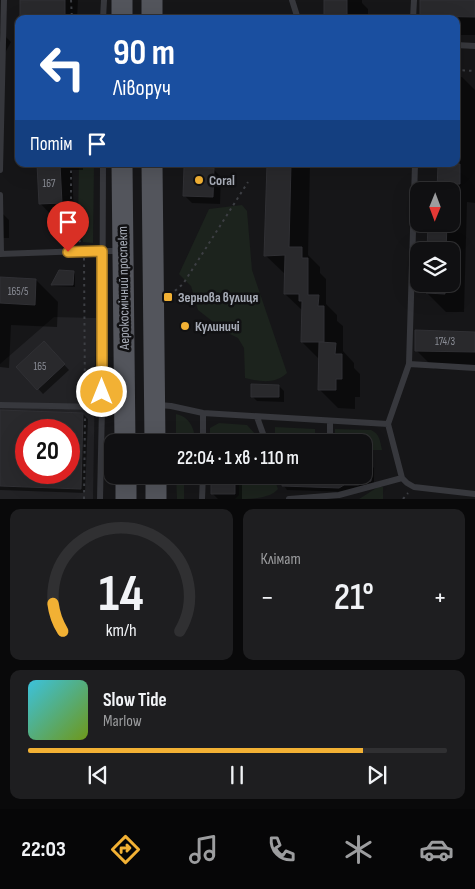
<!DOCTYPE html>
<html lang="uk">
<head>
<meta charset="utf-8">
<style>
	:root { --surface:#101012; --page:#1e1e20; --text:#f1f3f6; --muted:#9c9d9f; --line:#303032; --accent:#f2b134 }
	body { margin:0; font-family:"Sofia Sans Condensed",sans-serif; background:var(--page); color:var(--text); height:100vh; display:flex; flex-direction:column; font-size:19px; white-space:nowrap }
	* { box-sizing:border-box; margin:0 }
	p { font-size:16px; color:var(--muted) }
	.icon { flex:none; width:28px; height:28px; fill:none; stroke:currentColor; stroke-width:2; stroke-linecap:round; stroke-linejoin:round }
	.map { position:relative; height:499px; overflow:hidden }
	.details { display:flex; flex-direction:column; gap:10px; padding:10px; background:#09090a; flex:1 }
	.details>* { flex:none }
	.hud { position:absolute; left:15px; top:15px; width:445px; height:152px; border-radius:10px; box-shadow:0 5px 20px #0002,0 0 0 1px var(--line); background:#1a4fa0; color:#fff; overflow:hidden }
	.needle { width:32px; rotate:181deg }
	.tools { position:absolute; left:410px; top:182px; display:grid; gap:10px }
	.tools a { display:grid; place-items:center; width:50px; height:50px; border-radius:10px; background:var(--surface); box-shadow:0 5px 20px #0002,0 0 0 1px var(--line); font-size:25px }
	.speed { position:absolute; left:15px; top:419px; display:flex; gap:10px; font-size:25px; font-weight:700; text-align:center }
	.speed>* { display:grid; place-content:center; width:65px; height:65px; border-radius:50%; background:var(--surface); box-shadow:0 5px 20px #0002,0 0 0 1px var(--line); line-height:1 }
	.speed .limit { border:8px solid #d22; background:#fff; color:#111 }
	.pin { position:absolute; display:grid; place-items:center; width:42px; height:42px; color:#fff; margin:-51px -21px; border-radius:50% 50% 50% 0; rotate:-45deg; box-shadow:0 0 5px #0007 }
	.pin .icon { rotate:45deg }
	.me { position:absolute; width:55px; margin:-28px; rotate:0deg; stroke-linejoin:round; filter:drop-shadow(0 0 4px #0008) }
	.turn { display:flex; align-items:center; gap:18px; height:105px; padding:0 15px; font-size:22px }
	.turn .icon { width:65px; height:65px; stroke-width:2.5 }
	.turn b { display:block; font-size:35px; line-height:42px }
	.then { display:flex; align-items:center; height:48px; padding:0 15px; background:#0003; gap:10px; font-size:19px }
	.big { font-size:38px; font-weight:600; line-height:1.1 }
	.details .tile { flex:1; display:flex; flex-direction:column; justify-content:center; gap:8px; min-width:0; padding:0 18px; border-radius:10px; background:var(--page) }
	.details .dial { align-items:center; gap:0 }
	.dial svg { height:130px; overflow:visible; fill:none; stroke:var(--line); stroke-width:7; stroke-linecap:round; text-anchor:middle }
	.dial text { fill:var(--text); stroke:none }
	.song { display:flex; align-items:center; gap:15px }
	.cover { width:60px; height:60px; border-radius:8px; background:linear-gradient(135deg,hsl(190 70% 55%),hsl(80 70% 35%)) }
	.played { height:5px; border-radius:2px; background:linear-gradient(90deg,var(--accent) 80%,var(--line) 80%) }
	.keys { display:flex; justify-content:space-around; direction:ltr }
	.heat { display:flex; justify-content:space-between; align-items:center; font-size:28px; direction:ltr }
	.details .tiles { flex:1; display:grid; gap:10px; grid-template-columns:1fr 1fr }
	.tile:last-child { grid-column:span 2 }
	.trip { position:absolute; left:104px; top:434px; width:268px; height:50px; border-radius:10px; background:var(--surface); box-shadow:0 5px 20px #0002,0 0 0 1px var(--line); font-weight:600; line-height:50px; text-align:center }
	.tab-bar { display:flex; height:80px; justify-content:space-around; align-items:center; background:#060607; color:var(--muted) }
	.tab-bar .icon { width:35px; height:35px }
	.tab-bar .on { color:var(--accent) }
	.tab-bar b { font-size:22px; color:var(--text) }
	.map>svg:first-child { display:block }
</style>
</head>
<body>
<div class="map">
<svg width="475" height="499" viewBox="0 0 475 499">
	<rect width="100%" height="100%" fill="#161618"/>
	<!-- built -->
	<path fill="#222225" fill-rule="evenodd" d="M54 317 96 318 93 499H0V364ZM26 430H69V472H26Z"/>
	<!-- green -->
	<path fill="#1c231d" d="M79 164H94L93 243 83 242 78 219Z
		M242 205 247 211 252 270 287 373C276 384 260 382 245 378L244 348 238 338 226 332 198 310 191 286 179 274 209 209Z
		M176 414C190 417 195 429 195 442H176Z
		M219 423 247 425 257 436 260 442H210V428Z
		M275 427 315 429V442H275Z
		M335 429 371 430C380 434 380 441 382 450H370L369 446 362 442H335Z
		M176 475H184V499H177Z
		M239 475H273L278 489C270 499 250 499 235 499L239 495Z
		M378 487H383V499H359Z"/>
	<!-- shadow -->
	<path fill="#0007" fill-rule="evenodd" d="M22 0H78L77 19H21Z
		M325 0H362V3L368 9V19H325Z
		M422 0H475V35H456V19H425L421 15Z
		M0 31 11 42 0 62Z
		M456 77H462L475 90V203L467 202 464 312H446L427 293V284H451V251H428L429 224H451V191H430V185H439V164H456Z
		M34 164H83V170H72L74 215 52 216 40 203 38 168Z
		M268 164H310L308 255 320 267V273L326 279V304L337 315V321L343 326V351L354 363V368L360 374V397H355V409L338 408 319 389 320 360 302 342 303 311 285 294V274L265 255Z
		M213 169 221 177 220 204 192 203 185 196Z
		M0 211 9 220V238H0Z
		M73 272 75 274V287L54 286 52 285Z
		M0 278 36 280 58 302 57 327 11 325 9 368 0 367Z
		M475 333V370L435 369 416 350Z
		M44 343 69 370 43 394 18 367Z
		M279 386 284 391V402L257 401 252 396Z
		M0 411 83 414 88 419 85 493 0 490ZM26 430H69V472H26Z
		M370 464 374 468V485L349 492 287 490 284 486V475H362Z
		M212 475H242V499H218L212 493Z"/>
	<!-- building -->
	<path fill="#29292c" stroke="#303034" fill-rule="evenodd" d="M20 0H65V19H20Z
		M324 0H347V17H343V19H324Z
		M420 0H475V17L420 16Z
		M37 164H60L62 203 39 204Z
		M267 164H291L289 247H302V258H308V295H319L318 306H324V342H301L302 301H299V294H284L285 255 264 256Z
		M438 164H460V184H448V191H437Z
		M184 167 214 168 213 197 183 196Z
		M428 224H447L446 251H427Z
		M59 270 74 271 73 285H51Z
		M0 277 36 279 35 305 0 303Z
		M426 284H445V294L426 293Z
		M415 330 475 332V352L415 351Z
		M44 341 65 364 37 390 16 367Z
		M319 342 336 343 335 354H342V379H336V390H318Z
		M251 384 279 385V397H251Z
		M0 410 83 413 81 489 0 486ZM26 430H69V472H26Z
		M370 460 371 481 358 485H344L339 488 282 486 283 475H362V462Z
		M211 475H235V494H211Z"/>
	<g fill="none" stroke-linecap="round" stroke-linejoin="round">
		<!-- path -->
		<path stroke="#3d3f44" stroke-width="2" stroke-dasharray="2.5 4" stroke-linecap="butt" d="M71 0 72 19
			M456 70 475 71
			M71 164V220L80 242
			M84 258 85 399
			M170 295 183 284 248 182
			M84 499 85 416
			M403 499 408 493"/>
		<!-- service -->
		<path stroke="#37383d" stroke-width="6" d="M292 0 298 19
			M103 19 104 0
			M413 19 414 0
			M456 45 475 46
			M0 170 4 0
			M0 195 1 254
			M0 254 84 251H119
			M409 364 475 368
			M0 405 102 407
			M159 405 171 406 203 413 388 424 402 478 407 483 414 487 475 494
			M203 413V442
			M257 417 266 442
			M388 424 409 364 415 164
			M330 442V421
			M362 457H367
			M100 499 102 407 103 164
			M202 499 203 475
			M289 499 339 495 402 478"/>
		<!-- primary -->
		<path stroke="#53555c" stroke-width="21" d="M122 19V0
			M152 19V0
			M122 164 125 442
			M152 164 155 442
			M126 475V499
			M156 475V499"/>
	</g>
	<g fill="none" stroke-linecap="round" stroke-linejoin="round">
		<!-- route casing -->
		<g stroke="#9d7322" stroke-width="12">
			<path id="route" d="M68 252 102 251V392"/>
		</g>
		<!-- route -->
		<use href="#route" stroke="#f2b134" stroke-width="9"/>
	</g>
	<!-- markers -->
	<g fill="#f2b134" stroke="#111113" stroke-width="2">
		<circle cx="199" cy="180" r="5"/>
		<rect x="163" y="292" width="10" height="10" rx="2.5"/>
		<circle cx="185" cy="326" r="5"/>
	</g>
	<g text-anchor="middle" stroke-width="5" stroke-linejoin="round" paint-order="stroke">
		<!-- number labels -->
		<g font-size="11" fill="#888b94">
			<text x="49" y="187">167</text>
			<text x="18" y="295">165/5</text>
			<text x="445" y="345">174/3</text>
			<text x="40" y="370">165</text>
		</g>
		<!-- poi labels -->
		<g font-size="14" font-weight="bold" fill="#a8adb8" stroke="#111113" text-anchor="start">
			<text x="209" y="185">Coral</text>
			<text x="178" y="302">Зернова вулиця</text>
			<text x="195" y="331">Кулиничі</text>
		</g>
		<!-- street labels -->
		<g font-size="14" fill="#a8adb8" stroke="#111113">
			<text transform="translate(123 288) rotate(-91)" y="5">Аерокосмічний проспект</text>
		</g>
	</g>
</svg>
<div class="tools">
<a><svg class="needle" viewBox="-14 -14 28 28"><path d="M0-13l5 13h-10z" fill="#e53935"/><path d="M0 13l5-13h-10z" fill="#9c9d9f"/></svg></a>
<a><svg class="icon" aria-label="layers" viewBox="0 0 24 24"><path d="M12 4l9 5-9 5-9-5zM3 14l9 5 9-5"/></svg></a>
</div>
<div class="speed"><div class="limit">20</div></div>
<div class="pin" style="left:68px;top:252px;background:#d93025"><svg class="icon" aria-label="arrive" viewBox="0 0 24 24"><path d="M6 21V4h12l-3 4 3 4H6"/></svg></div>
<svg class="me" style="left:102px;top:392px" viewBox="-20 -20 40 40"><circle r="17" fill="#f2b134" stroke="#fff" stroke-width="3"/><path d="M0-11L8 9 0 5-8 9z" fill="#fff"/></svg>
<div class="trip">22:04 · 1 хв · 110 m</div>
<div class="hud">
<div class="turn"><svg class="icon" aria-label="left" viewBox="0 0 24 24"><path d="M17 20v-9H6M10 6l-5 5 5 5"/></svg><div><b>90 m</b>Ліворуч</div></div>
<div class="then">Потім<svg class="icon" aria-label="arrive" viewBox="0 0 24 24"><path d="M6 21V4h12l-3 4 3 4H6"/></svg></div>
</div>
</div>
<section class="details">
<div class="tiles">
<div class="tile dial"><svg viewBox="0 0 100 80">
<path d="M14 69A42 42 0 1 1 86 69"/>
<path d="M14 69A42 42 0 0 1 8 52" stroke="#f2b134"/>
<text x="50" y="56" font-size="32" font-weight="700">14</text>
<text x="50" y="72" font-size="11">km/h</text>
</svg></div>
<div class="tile"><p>Клімат</p>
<div class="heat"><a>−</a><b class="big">21°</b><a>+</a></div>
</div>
<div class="tile">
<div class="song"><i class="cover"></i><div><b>Slow Tide</b><p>Marlow</p></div></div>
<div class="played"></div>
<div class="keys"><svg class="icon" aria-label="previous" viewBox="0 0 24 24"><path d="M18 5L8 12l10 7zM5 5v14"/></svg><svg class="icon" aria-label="pause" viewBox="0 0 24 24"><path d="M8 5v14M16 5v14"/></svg><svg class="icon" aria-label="next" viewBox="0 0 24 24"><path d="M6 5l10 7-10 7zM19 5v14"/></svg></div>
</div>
</div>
</section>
<nav class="tab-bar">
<b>22:03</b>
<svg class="icon on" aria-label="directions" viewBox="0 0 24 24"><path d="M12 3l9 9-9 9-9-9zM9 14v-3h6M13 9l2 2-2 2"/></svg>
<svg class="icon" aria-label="music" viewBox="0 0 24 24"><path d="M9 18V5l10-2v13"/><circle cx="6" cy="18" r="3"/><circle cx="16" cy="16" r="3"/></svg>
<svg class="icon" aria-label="phone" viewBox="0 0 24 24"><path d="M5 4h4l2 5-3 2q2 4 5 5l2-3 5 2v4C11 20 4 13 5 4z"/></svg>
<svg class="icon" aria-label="climate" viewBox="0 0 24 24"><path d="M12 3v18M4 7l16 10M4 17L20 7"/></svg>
<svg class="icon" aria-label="car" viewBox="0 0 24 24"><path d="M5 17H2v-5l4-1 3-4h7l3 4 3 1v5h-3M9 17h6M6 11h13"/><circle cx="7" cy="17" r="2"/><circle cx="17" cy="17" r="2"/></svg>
</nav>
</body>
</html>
